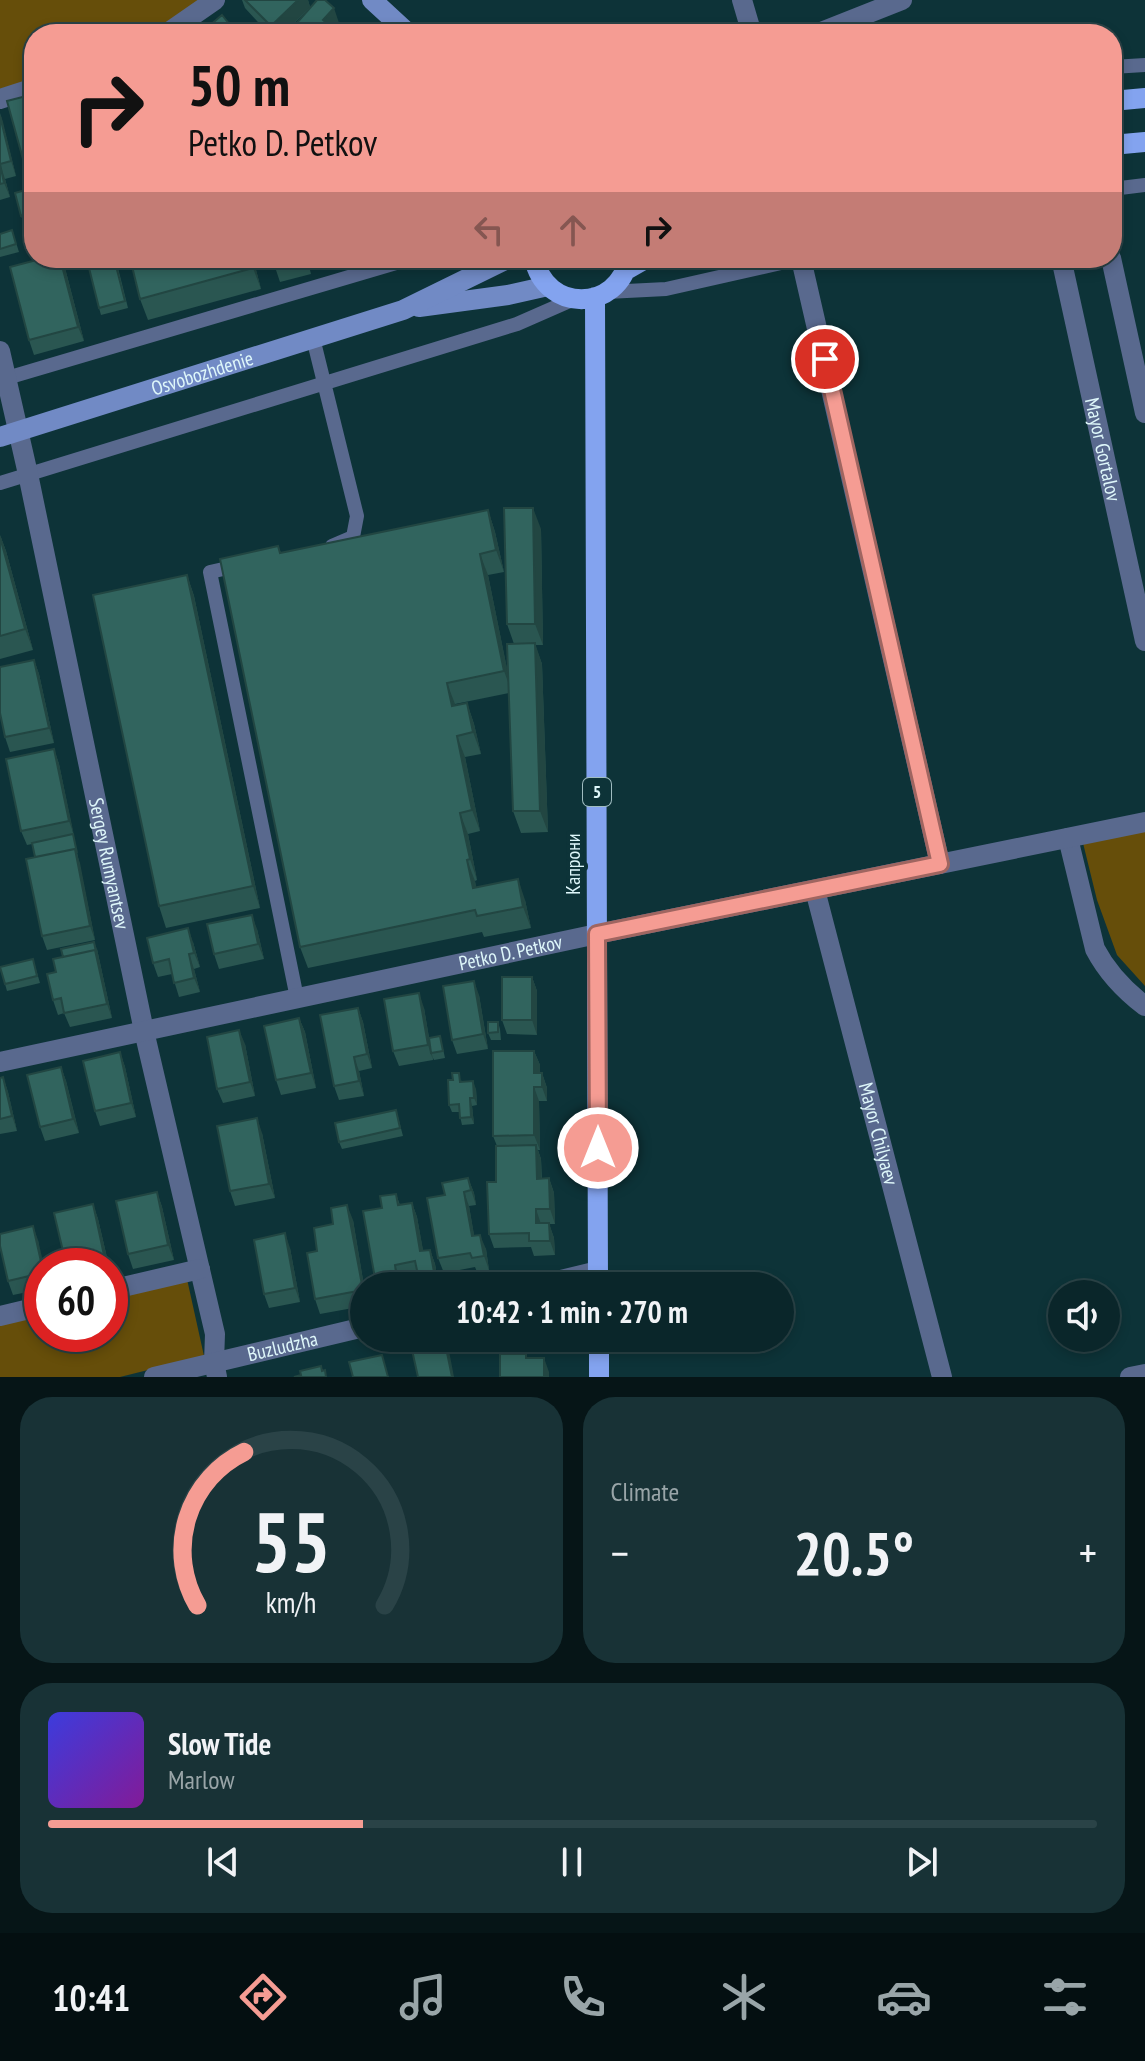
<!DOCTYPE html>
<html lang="en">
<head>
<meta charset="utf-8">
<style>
	:root { --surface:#0a262a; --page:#183236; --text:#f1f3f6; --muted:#99a5a8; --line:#2a4347; --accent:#f59c93 }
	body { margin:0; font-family:"PT Sans Narrow",sans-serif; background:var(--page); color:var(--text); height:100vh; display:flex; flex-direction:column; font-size:30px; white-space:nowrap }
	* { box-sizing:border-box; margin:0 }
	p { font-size:26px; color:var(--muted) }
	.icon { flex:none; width:44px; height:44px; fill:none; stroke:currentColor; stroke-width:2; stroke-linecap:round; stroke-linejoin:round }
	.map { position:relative; height:1377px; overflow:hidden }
	.drawer { display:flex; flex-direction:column; gap:20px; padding:20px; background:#061517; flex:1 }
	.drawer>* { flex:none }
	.hud { position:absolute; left:24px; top:24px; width:1098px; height:244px; border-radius:32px; box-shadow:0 4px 12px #0003,0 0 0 2px var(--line); background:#f59c93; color:#111; overflow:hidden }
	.buttons { position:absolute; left:1048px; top:1280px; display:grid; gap:16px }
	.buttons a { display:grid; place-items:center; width:72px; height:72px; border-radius:50%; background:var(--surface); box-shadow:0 4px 12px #0003,0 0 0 2px var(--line); font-size:40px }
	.speed { position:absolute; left:24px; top:1248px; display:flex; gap:16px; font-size:40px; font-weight:700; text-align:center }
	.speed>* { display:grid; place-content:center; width:104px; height:104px; border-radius:50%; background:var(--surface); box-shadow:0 4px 12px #0003,0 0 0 2px var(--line); line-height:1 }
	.speed .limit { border:12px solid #d22; background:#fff; color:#111 }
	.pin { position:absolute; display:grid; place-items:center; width:68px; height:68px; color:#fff; margin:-34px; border:4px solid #fff; border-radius:50%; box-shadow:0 2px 8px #0007 }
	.me { position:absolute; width:88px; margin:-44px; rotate:0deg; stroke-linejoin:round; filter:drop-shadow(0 0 6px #0008) }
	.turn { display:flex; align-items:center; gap:28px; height:168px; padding:0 32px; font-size:36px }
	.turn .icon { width:104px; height:104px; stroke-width:2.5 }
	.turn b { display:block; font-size:56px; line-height:68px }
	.lanes { display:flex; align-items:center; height:76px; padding:0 32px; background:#0003; justify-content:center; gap:40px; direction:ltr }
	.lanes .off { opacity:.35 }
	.big { font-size:60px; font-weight:800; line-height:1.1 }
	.drawer .tile { flex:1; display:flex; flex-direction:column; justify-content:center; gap:12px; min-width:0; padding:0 28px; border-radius:32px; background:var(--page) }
	.drawer .dial { align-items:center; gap:0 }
	.dial svg { height:208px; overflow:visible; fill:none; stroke:var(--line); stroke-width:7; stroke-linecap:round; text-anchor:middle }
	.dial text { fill:var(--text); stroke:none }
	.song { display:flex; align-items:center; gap:24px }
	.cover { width:96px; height:96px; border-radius:12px; background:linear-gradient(135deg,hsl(240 70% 55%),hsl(290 70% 35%)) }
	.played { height:8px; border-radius:4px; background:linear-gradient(90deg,var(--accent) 30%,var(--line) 30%) }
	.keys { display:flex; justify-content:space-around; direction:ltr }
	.heat { display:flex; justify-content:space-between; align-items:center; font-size:44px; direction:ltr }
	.drawer .tiles { flex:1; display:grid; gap:20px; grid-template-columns:1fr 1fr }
	.tile:last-child { grid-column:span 2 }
	.trip { position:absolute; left:350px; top:1272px; width:444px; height:80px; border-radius:40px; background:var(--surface); box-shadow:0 4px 12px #0003,0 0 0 2px var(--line); font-weight:800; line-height:80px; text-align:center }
	.dock { display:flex; height:128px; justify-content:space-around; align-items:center; background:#040f11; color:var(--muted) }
	.dock .icon { width:56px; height:56px }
	.dock .selected { color:var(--accent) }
	.dock b { font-size:36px; color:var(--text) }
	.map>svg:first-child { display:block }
</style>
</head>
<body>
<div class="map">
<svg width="1145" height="1377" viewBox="0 0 1145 1377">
	<rect width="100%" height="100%" fill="#0d3338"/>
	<!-- green -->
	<path fill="#664e0a" d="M0 0H200L156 29 144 34H34V79L0 89Z
		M1145 831V986L1117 955 1097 900 1083 843Z
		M187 1279 204 1356 120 1377H0V1323L42 1313V1334H110V1297Z"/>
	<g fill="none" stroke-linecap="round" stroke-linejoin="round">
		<!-- lane -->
		<path stroke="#59698e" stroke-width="14" d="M1112 67 1145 65
			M1112 189 1145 185
			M607 292 666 289 803 258
			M313 338 357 516 353 537 332 546
			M0 380 413 258
			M0 483 517 324 574 299
			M241 565 210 572 297 998"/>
		<!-- street -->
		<g stroke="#59698e" stroke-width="20">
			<path d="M742 0 752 34"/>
			<path d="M166 34 215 0"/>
			<path d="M816 34 902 0"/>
			<path d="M0 99 34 88"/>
			<path id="s1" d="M1061 258 1145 641"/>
			<path d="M1111 258 1145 413"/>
			<path d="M801 259 940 864"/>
			<path id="s2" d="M0 351 28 474 144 1031 215 1334 214 1362 217 1377"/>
			<path d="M1068 838 1095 949C1107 972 1124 990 1145 1006"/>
			<path id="s3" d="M815 890 942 1377"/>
			<path id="s4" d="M0 1062 597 934 1145 822"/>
			<path d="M536 1286 598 1271"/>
			<path d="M110 1290 200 1269"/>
			<path d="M0 1316 42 1306"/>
			<path id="s5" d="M154 1377 364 1327"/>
			<path d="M1130 1377 1145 1374"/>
		</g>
		<!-- secondary -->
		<g stroke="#718ac5" stroke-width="20">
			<path d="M372 0 409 34"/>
			<path d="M419 307 508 295 548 286"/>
			<path id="s6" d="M0 437 403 310 509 258"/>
		</g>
		<!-- primary -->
		<path stroke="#83a3ef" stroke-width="20" d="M1112 101 1145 98
			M1112 145 1145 142
			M534 258C545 313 618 313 629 258
			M626 270 647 258
			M595 297 598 1286
			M599 1338V1377"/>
	</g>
	<!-- wall -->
	<path fill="#2a5651" d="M242 0H308L310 7 339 23 333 29 310 8 283 34H269L245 8Z
		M34 94V183L31 184 26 170Z
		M0 113 16 176 5 179 10 197 0 200Z
		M34 204V220L24 223 21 216Z
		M12 230 19 252 0 257V234Z
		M253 258 261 289 148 320 140 299Z
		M272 258H307L311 274 280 282Z
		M117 264 128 308 101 315 99 308Z
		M65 268 84 341 34 355 29 340Z
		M488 510 495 532 504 572 488 575 508 674 514 644 507 624 541 529 543 645H535L542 664 548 832 521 833 513 811 509 693 455 704V705L467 703 474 724 481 754 465 757 480 831 468 834 477 880 475 881 476 888 525 900 531 928 484 937 482 932 308 968 300 947 278 546 281 553Z
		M0 535 6 551 33 650 0 659Z
		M187 575 194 596 260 908 166 928 159 906Z
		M34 660 39 674 54 743 10 752 5 737Z
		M54 749 59 764 95 940 47 950 42 936 35 857 32 844 27 845 21 831Z
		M257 929 264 959 219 969 214 954Z
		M193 942 200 967 194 969 200 992 179 997 172 974 158 977 153 963Z
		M97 949 112 1018 70 1027 64 1013 58 1015 53 1000 56 972Z
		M33 959 40 983 7 991 5 984Z
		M532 977 537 991V1035L507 1034 502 1020Z
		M479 995 488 1049 457 1054 452 1040Z
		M358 1008 363 1022 372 1068 359 1071 364 1096 339 1100 334 1086Z
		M424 1008 429 1038 442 1044 445 1058 434 1060 433 1058V1060L399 1066 393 1051Z
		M299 1018 305 1032 316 1088 281 1095 276 1080Z
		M498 1022 500 1029 501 1040H491L488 1033Z
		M245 1044 255 1096 223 1103 217 1089Z
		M534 1051 540 1065V1073H542L547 1088V1101H539L540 1150H538L541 1159 542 1179 549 1178 554 1193 555 1224H549L554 1238 555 1255 534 1256 531 1247 494 1248 489 1234 496 1182 497 1146 493 1136Z
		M120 1052 125 1067 136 1117 100 1126 95 1111Z
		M61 1067 66 1081 79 1133 45 1141 40 1127Z
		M3 1077 8 1092 17 1131 0 1134V1078Z
		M462 1080V1082L476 1089 477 1105 472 1106 474 1124 462 1125 459 1112H452L449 1105Z
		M398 1117 403 1136 342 1149 339 1142Z
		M262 1133 275 1198 235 1206 230 1191Z
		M468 1178 474 1193 476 1205 469 1206 474 1236 486 1249 489 1270 477 1272 475 1267 444 1273 438 1258 445 1195Z
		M157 1192 162 1207 174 1260 133 1269 128 1254Z
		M396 1194 400 1205 412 1203 417 1217 423 1251 430 1250 435 1264 439 1286H422L418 1276 400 1280 401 1286H377L376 1284 382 1208Z
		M93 1204 98 1219 109 1266H67L54 1213Z
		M353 1220 364 1286V1306L320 1314 315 1299 317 1251 333 1224Z
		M38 1240 42 1266V1289L13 1295 8 1281Z
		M290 1248 300 1302 269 1308 264 1294Z"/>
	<!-- shaded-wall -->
	<path fill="#224642" d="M298 0H308L310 7 283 34H273L271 26Z
		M334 8 339 23 329 34 323 20Z
		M0 113 3 122 16 176 11 161Z
		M0 164 5 179 10 197 4 183Z
		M60 258 65 268 84 341 78 327Z
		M251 258H253L261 289 253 268Z
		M533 508 541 529 543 645 535 624Z
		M488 510 495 532 504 572 496 550Z
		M0 535 6 551 33 650 25 629Z
		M480 554 488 575 512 693 504 671Z
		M187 575 194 596 260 908 253 886Z
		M535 643 542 664 548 832 540 811Z
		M34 660 39 674 54 743 49 728Z
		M447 683 455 704 459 727 452 706Z
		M467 703 474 724 481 754 473 732Z
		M457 736 465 757 480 831 472 810Z
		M54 749 59 764 74 835 69 821Z
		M460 813 468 834 477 880 470 859Z
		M75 849 80 863 95 940 90 926Z
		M467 860 475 881 480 909 473 888Z
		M518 879 525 900 531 928 523 907Z
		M252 915 257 929 264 959 258 944Z
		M188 928 193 942 200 967 194 953Z
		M94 942 97 949 112 1018 107 1004 95 950Z
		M189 954 194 969 200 992 194 978Z
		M532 977 537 991V1035L532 1020Z
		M474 981 479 995 488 1049 483 1034Z
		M419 993 424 1008 433 1060 428 1045Z
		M358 1008 363 1022 372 1068 367 1054Z
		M299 1018 305 1032 316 1088 311 1073Z
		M239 1030 245 1044 255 1096 250 1082Z
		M534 1051 540 1065V1088L534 1073Z
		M120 1052 125 1067 136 1117 131 1103Z
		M354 1057 359 1071 364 1096 359 1081Z
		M61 1067 66 1081 79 1133 73 1119Z
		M542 1073 547 1088V1101L542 1087Z
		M3 1077 8 1092 17 1131 12 1116Z
		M473 1081 476 1089 477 1105 474 1098Z
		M534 1087 539 1101 540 1150 534 1135Z
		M470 1098 472 1106 474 1124 471 1117Z
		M257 1118 262 1133 275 1198 269 1184Z
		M536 1145 541 1159 542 1193 537 1179Z
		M468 1178 474 1193 476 1205 471 1190Z
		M549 1178 554 1193 555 1224 550 1209Z
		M157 1192 162 1207 174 1260 168 1245Z
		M464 1192 469 1206 477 1251 472 1236Z
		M412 1203 417 1217 426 1266 420 1251Z
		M93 1204 98 1219 109 1266 104 1255Z
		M347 1205 353 1220 364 1286V1294Z
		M536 1209 541 1224 536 1223Z
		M549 1223 554 1238 555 1255 550 1241Z
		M33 1226 38 1240 44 1266H42Z
		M285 1233 290 1248 300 1302 295 1288Z
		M480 1235 486 1249 489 1270 484 1256Z
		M430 1250 435 1264 439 1286 434 1272Z
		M395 1265 400 1280 401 1286H400L397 1280Z
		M444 1338 449 1351 454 1377H452Z
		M544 1358 549 1372V1377H544Z"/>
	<!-- building -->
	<path fill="#31645e" stroke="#224642" stroke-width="2" d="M245 0H298L271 26Z
		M317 0H325L334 8 323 20 339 34H287Z
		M222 15 234 30 228 34H216L209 26Z
		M205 27 210 34H193Z
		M34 94V167L26 170 7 101Z
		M0 116 11 161 0 164 4 183 0 184Z
		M29 189 34 205V212L21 216 15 193Z
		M12 230 16 244 0 249V234Z
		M44 258H60L78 327 29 340 10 267Z
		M110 258H114L125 301 99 308 88 264Z
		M130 258H251L253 268 140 299Z
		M504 508H533L535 624H507Z
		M488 510 496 550 480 554 504 671 447 683 452 706 467 703 473 732 457 736 472 810 460 813 470 859 467 860 473 888 518 879 523 907 477 916 475 910 300 947 220 559 278 546 280 553Z
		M0 537 25 629 0 636Z
		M187 575 253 886 159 906 93 595Z
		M535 643 540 811H513L507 644Z
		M34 660 49 728 5 737 0 713V667Z
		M54 749 69 821 21 831 6 759Z
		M73 834 77 853 75 849 35 857 32 843Z
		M75 849 90 926 42 936 26 859Z
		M252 915 258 944 214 954 207 924Z
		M188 928 194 953 189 954 194 978 174 983 169 959 153 963 147 938Z
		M94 942 97 957 95 950 63 957 61 949Z
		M95 950 107 1004 64 1013 61 998 53 1000 47 974 56 972 53 959Z
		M33 959 37 976 5 984 0 967Z
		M502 977H532V1020H502Z
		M474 981 483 1034 452 1040 443 986Z
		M419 993 428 1045 393 1051 384 999Z
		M358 1008 367 1054 354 1057 359 1081 334 1086 320 1015Z
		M299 1018 311 1073 276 1080 264 1026Z
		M488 1022H498V1032L488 1033Z
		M239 1030 250 1082 217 1089 207 1037Z
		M440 1036 443 1051 431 1053 429 1038Z
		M493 1051H534V1073H542V1087H534V1135L493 1136Z
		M120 1052 131 1103 95 1111 83 1061Z
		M61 1067 73 1119 40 1127 27 1075Z
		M452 1073H459L460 1082 473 1081 474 1098H470L471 1117 460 1118 459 1104 449 1105 448 1080H453Z
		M3 1077 12 1116 0 1119V1078Z
		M396 1110 400 1128 339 1142 335 1123Z
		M257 1118 269 1184 230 1191 217 1126Z
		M536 1145 537 1179 549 1178 550 1209H536V1223H549L550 1241H529V1233L489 1234 487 1182H496V1146Z
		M468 1178 471 1190 464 1192 472 1236 480 1235 484 1256 472 1258 470 1253 438 1258 427 1198 445 1195 442 1183Z
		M157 1192 168 1245 128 1254 116 1201Z
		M396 1194 398 1205 412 1203 420 1251 430 1250 434 1272 418 1275 415 1261 395 1265 397 1280 376 1284 363 1211 382 1208 380 1196Z
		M93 1204 104 1255 66 1264 54 1213Z
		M347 1205 363 1290 315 1299 307 1253 317 1251 314 1228 333 1224 331 1208Z
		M33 1226 42 1266V1273L8 1281 0 1246V1234Z
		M285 1233 295 1288 264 1294 254 1240Z
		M436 1338H444L452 1377H418L412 1350 424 1348 423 1341Z
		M500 1354H526V1358H544V1377H500Z
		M382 1355 388 1377H353L349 1362Z
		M321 1366 322 1371 325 1370 326 1377H294L301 1375 300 1371Z"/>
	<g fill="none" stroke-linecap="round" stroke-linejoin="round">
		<!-- route casing -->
		<g stroke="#9f6560" stroke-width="20">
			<path id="route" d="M598 1148 597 934 940 864 825 359"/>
		</g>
		<!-- route -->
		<use href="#route" stroke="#f59c93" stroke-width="14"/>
	</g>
	<g text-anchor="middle" stroke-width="8" stroke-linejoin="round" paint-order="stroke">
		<!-- shield labels -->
		<rect fill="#0d3338" stroke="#9fbcc0" stroke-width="2" x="583" y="778" width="28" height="28" rx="6"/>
		<g font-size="18" font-weight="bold" fill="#def7fa">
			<text x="597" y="798">5</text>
		</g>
		<!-- street labels -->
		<g font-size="20" fill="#def7fa" stroke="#0d3338">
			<text dy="7" stroke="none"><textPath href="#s6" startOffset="212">Osvobozhdenie</textPath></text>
			<text dy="7" stroke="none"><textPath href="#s1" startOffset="196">Mayor Gortalov</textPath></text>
			<text dy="7" stroke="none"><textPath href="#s2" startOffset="524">Sergey Rumyantsev</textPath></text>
			<text transform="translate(573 864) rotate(-90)" y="7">Капрони</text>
			<text dy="7" stroke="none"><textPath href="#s4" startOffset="522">Petko D. Petkov</textPath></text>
			<text dy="7" stroke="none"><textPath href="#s3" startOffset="252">Mayor Chilyaev</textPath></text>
			<text dy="7" stroke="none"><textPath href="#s5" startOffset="132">Buzludzha</textPath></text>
		</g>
	</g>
</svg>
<div class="buttons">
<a><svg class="icon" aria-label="sound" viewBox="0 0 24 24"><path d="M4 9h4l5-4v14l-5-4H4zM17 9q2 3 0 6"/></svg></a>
</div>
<div class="speed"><div class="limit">60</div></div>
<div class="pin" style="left:825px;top:359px;background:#d93025"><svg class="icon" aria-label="arrive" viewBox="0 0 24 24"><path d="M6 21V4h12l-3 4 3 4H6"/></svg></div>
<svg class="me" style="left:598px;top:1148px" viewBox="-20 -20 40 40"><circle r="17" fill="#f59c93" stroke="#fff" stroke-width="3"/><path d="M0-11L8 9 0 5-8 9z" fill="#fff"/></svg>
<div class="trip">10:42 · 1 min · 270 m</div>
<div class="hud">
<div class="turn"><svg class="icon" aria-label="right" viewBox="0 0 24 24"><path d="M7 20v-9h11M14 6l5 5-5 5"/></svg><div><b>50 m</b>Petko D. Petkov</div></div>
<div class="lanes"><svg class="icon off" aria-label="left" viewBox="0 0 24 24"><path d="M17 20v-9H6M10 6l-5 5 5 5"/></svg><svg class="icon off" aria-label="ahead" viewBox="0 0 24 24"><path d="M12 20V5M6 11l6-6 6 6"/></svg><svg class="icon" aria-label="right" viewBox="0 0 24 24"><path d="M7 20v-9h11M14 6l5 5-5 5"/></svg></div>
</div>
</div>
<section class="drawer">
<div class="tiles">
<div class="tile dial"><svg viewBox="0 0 100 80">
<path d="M14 69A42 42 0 1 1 86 69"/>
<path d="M14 69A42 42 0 0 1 32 10" stroke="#f59c93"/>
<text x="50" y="56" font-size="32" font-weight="700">55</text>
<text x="50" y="72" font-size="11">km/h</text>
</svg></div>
<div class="tile"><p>Climate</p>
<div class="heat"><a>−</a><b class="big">20.5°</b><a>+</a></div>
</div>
<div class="tile">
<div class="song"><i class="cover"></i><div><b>Slow Tide</b><p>Marlow</p></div></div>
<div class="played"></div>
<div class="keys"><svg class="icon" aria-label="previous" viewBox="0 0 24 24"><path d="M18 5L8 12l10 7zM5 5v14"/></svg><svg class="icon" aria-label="pause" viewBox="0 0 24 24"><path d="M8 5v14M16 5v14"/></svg><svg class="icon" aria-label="next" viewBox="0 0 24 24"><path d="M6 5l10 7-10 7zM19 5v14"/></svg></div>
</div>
</div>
</section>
<nav class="dock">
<b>10:41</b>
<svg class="icon selected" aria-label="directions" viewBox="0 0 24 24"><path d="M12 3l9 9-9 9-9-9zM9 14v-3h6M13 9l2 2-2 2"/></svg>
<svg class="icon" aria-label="music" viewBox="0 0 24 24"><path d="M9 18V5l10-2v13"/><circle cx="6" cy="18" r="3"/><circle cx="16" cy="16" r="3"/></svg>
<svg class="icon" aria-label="phone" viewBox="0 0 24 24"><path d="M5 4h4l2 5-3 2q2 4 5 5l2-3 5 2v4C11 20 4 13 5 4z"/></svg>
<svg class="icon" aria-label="climate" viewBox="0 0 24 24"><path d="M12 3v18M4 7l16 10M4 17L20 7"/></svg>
<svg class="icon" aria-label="car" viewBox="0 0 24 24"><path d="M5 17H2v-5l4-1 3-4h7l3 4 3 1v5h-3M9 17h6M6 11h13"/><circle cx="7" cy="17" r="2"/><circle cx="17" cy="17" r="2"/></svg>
<svg class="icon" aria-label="filters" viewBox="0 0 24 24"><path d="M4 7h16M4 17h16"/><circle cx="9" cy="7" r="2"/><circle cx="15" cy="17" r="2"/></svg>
</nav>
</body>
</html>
